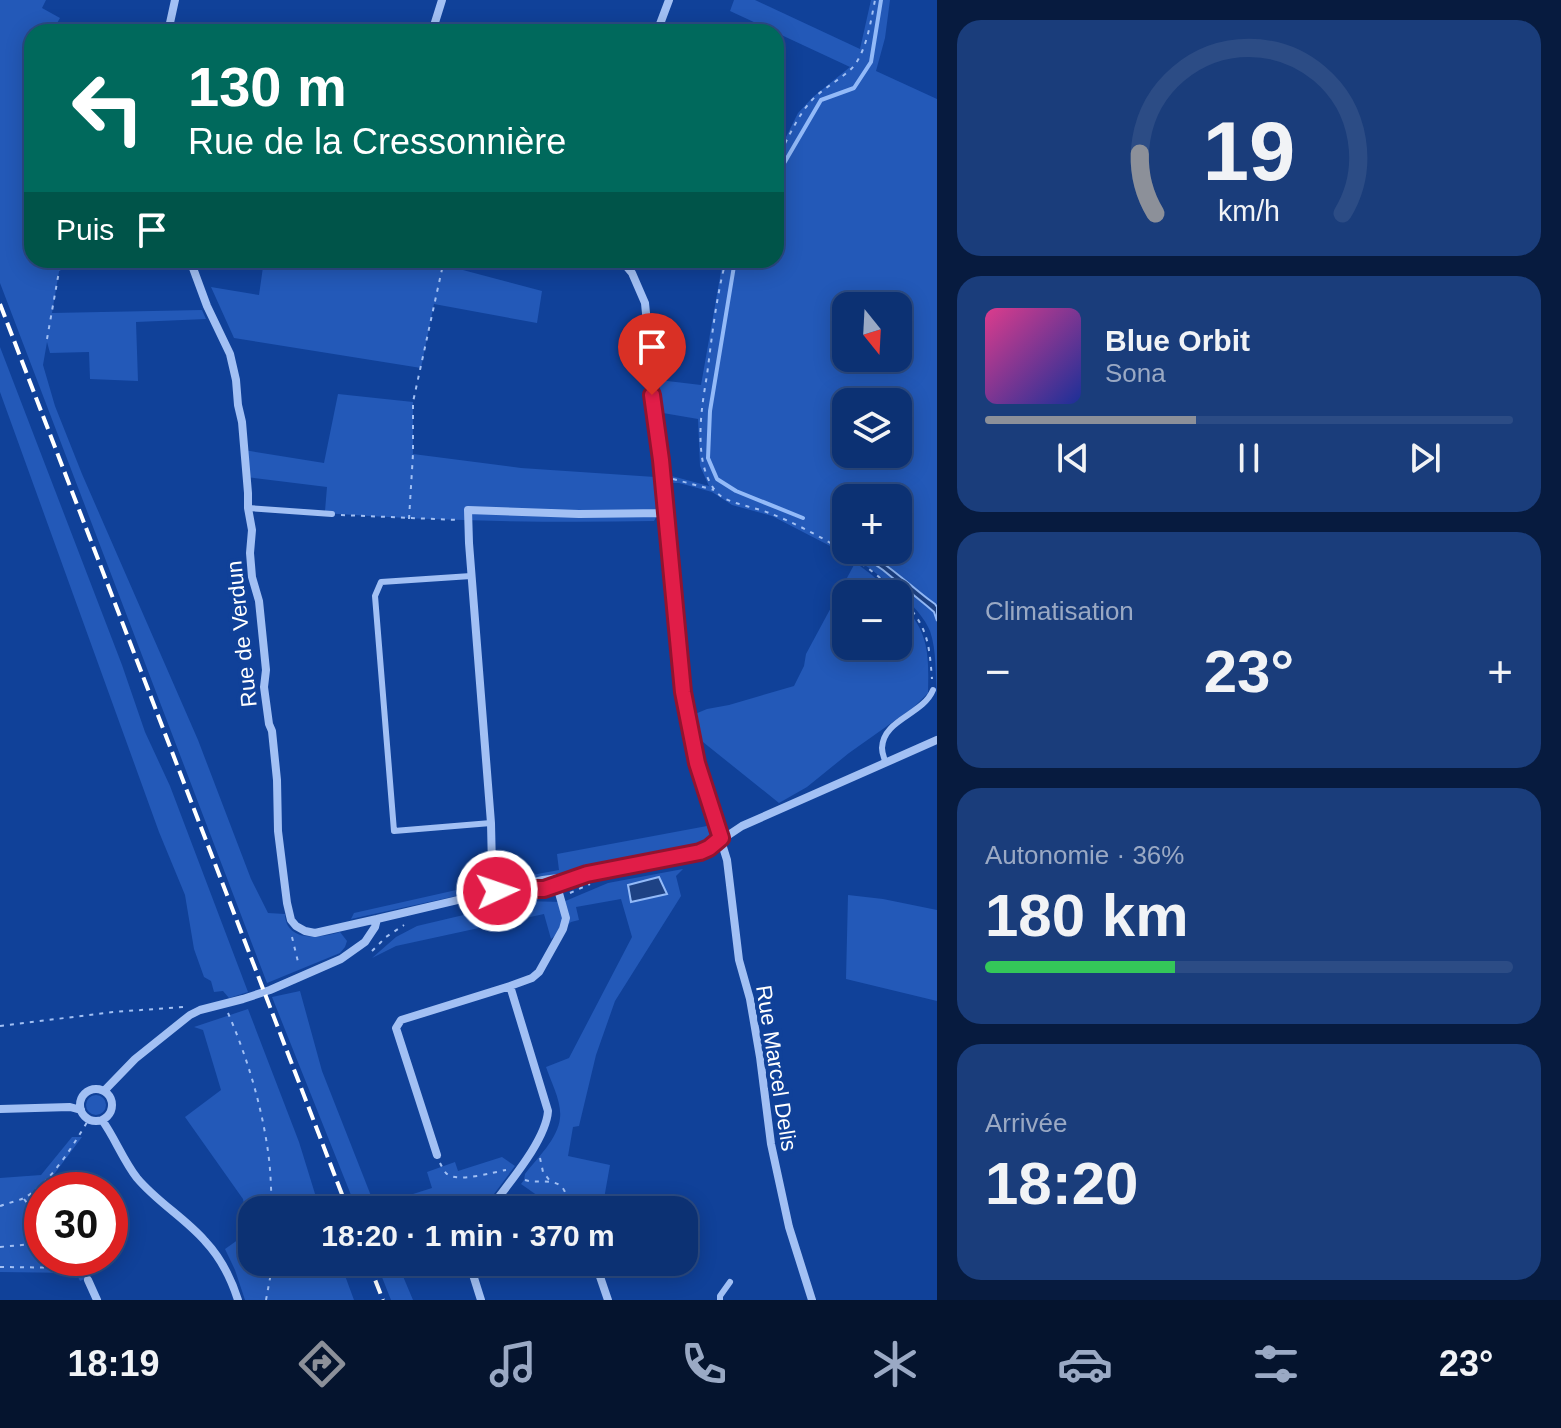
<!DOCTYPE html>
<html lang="fr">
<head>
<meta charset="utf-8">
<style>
	:root { --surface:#0c3173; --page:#1a3d7b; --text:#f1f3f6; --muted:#9aa9c4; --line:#2c4c85; --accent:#8c9099 }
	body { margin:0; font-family:Helvetica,sans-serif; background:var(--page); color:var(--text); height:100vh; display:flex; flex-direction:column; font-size:30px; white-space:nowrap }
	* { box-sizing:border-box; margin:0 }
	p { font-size:26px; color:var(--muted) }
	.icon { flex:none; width:44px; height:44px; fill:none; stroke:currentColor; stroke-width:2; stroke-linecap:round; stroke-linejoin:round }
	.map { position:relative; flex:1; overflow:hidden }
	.panel { display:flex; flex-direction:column; gap:20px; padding:20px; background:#071b3f; width:624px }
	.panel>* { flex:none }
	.guide { position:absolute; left:24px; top:24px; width:760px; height:244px; border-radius:24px; box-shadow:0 4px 20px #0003,0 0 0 2px var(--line); background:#00695c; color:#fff; overflow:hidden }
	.needle { width:52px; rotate:162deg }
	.fabs { position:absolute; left:832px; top:292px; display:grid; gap:16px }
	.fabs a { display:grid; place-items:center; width:80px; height:80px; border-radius:16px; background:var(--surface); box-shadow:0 4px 20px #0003,0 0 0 2px var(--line); font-size:40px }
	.speed { position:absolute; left:24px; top:1172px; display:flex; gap:16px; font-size:40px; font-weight:700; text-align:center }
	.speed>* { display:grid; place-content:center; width:104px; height:104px; border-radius:50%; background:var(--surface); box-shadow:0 4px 20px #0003,0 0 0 2px var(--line); line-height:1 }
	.speed .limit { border:12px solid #d22; background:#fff; color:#111 }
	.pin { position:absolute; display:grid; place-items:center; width:68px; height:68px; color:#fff; margin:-82px -34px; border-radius:50% 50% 50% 0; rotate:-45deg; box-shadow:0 0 8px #0007 }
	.pin .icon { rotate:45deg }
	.me { position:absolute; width:88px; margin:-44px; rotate:87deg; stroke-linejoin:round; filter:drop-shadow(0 0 6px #0008) }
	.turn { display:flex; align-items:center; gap:28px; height:168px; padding:0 32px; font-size:36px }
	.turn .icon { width:104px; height:104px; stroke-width:2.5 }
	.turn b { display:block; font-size:56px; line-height:68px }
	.then { display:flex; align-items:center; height:76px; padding:0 32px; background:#0003; gap:16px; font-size:30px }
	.big { font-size:60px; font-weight:600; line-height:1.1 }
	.panel .card { flex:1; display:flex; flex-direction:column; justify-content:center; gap:12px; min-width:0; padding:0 28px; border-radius:24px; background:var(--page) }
	.panel .dial { align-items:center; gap:0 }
	.dial svg { height:208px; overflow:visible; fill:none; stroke:var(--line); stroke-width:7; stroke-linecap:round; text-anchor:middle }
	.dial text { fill:var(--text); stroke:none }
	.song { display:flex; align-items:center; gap:24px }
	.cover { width:96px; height:96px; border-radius:12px; background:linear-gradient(135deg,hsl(330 70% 55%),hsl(230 70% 35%)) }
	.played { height:8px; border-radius:4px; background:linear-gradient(90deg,var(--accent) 40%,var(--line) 40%) }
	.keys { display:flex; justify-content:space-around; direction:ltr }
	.heat { display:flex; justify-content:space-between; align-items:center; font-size:44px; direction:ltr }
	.charge { height:12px; border-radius:6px; background:linear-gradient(90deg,#34c759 36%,var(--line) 0) }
	.trip { position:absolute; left:238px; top:1196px; width:460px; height:80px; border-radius:24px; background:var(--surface); box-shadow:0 4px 20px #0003,0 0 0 2px var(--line); font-weight:600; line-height:80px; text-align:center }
	.tab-bar { display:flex; height:128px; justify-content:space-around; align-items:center; background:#05142e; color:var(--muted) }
	.tab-bar .icon { width:56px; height:56px }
	.tab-bar .selected { color:var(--accent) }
	.tab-bar b { font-size:36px; color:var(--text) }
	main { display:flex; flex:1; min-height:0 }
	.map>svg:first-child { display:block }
</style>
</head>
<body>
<main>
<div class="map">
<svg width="937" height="1300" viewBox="0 0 937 1300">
	<rect width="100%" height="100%" fill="#104199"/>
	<!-- green -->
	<path fill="#2359b8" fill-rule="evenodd" d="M0 0H46L42 8 60 18 52 32H32V260H61L52 313 202 310 206 319 136 322 138 381 90 379 89 352 50 353 47 342 43 365 55 406 82 474 198 740 251 879 268 913 285 914C286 943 321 938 340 932L347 941 345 947 340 953 267 983 0 283Z
		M734 0H755L860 49 871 0H890L885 38 876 71 937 99V695C935 675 937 651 930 631 921 607 878 573 857 560L856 563 872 575 892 594H846V646H898V600C929 630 929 652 928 693L914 707 849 753 807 787 779 803 698 738 695 714 707 709 729 705 794 686 804 666 806 654 855 563 834 548 772 516 732 505 712 492 679 483H670L668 475 709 486 700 466 698 419 663 413 659 380 701 385 723 260H776V157L798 113 813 97 850 67 730 11ZM846 306H898V358H846ZM846 402H898V454H846ZM846 498H898V550H846Z
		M264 260H444V265L542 291 537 323 434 304 421 368 234 338 211 287 259 295Z
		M0 347 122 665 145 732 170 786 248 992 229 998 223 991 214 992 211 981 204 977 194 949 185 895 159 832 0 392Z
		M338 394 413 402V454L521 468 655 477 659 512 654 521C544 523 433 521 323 513L325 511 327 487 247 477 244 450 324 463Z
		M707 826 710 836 701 844 662 854 575 870 351 919 354 913 483 884 559 870 557 854Z
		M683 869 676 876 681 896 615 1001 596 1055 579 1126 573 1127 568 1156 610 1165 602 1210H592L588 1206 575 1210H558L521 1184 524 1180 525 1174C537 1158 558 1139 560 1118 562 1102 551 1082 546 1067L569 1058 632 937 621 899 576 907 579 920 571 922 551 939 544 914 396 946 372 958 396 937 417 926 523 901 563 902 608 883Z
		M848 895 883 899 937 910V1001L846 979Z
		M300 991 322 1071 375 1206 432 1188 427 1172 455 1162 458 1171 502 1157 515 1166 482 1210H357L272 997Z
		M248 1009 299 1142 320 1210H252V1262H340L354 1300H245L235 1270 225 1249 249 1232 243 1199 185 1117 221 1090 203 1030 194 1027Z
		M86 1105a10 10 0 1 1 20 0a10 10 0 1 1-20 0Z
		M72 1137H82L49 1181 58 1190H42V1258H108L88 1268 91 1276 80 1281 76 1273 0 1272V1178L41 1175Z
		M376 1262H397L413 1300H391Z"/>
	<!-- water -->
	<path fill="#1e4284" stroke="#93baf8" stroke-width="2" d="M854 550C875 550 915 591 935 604L937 607V621L934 612 927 606 883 570Z
		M659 877 667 894 631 902 628 885Z"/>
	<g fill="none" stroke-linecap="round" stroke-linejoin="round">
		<!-- stream -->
		<path stroke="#93baf8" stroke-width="4" d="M776 177 821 100 854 88 871 62 881 0
			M735 260 710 411 708 458 717 479 736 491 803 518"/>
		<!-- path -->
		<path stroke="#a2c0f4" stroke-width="2" stroke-dasharray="4 6" stroke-linecap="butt" d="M776 161C787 141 796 118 811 101 822 89 838 81 850 70 866 56 871 20 875 0
			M726 260C716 298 712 336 707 375 703 399 699 423 701 448 702 465 708 487 722 497 736 505 754 507 769 513 811 529 866 561 897 594
			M47 339 61 260
			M673 479 714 490
			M341 515 459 520
			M409 519 413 454V402L444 260
			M899 596C927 625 929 640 932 679
			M570 893 590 884
			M292 937 299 966
			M372 951 386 937 404 925
			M228 1013C248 1059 263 1110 269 1159 271 1176 271 1193 272 1210
			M0 1026 113 1012 183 1007
			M540 1158 543 1172 550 1181
			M440 1163C441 1165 445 1173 447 1174 458 1183 494 1172 506 1170
			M525 1180C537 1184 557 1177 564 1190 567 1195 567 1204 569 1210
			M24 1199 42 1223
			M0 1206C8 1203 17 1201 24 1198 51 1183 74 1144 89 1119
			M0 1247 32 1244 42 1239
			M80 1258 83 1268
			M0 1267 83 1268
			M266 1300 273 1262"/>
		<!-- lane -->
		<path stroke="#a2c0f4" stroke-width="6" d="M248 508 332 514
			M471 576 381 582 375 596 394 831 491 823
			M885 761C884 757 882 753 882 748 883 719 923 715 933 690
			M720 1300V1296L730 1282"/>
		<!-- street -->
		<path stroke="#a2c0f4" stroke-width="8" d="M168 32 175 0
			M432 32 442 0
			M657 32 669 0
			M190 260 207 306 230 354 236 380 238 405 242 422 248 493V508L252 530 250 553 252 577 259 601 266 670 264 687 269 724 272 731 277 780 278 831 287 903 291 920 296 926 305 931 315 933 377 919
			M621 260 632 273 645 303 683 692 697 763 727 860 739 960 750 999 760 1057 771 1144 789 1227 812 1300
			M522 889H544L560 885
			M497 891 492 868 491 823 469 543 468 510 579 514 665 513
			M80 1105a16 16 0 1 1 32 0a16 16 0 1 1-32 0Z
			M104 1091 135 1059 190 1015 200 1010 243 999 270 990 341 959 365 942 375 927 377 919 543 880 587 874 700 852 709 848 742 826 937 740
			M0 1109 70 1107 81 1110
			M102 1120C115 1138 123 1160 137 1178 157 1202 185 1218 205 1241 221 1258 231 1278 238 1300
			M437 1155 396 1028 401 1020 510 986
			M489 1210C507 1185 546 1141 548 1111L510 986 532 978 539 972 563 929 566 918 557 886 566 877
			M469 1262 481 1300
			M595 1262 608 1300
			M88 1280 97 1300"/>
		<!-- rail -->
		<path stroke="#fff" stroke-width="4" stroke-dasharray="14 6" stroke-linecap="butt" d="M0 304 348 1210
			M368 1262 383 1300"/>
	</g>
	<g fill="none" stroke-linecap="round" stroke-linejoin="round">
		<!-- route casing -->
		<g stroke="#92132f" stroke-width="20">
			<path id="route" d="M497 891 509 889H544L587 874 700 852 709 848 721 838 697 763 683 692 661 460 652 395"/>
		</g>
		<!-- route -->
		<use href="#route" stroke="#e11d48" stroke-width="14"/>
	</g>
	<g text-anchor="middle" stroke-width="8" stroke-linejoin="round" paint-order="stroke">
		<!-- street labels -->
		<g font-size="22" fill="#fff" stroke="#104199">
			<text transform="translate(241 634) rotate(-96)" y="8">Rue de Verdun</text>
			<text transform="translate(777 1068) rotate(81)" y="8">Rue Marcel Delis</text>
		</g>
	</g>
</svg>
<div class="fabs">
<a><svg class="needle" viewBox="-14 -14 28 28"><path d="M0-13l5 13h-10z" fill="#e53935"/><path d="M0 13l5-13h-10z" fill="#9aa9c4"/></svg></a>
<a><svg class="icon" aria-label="layers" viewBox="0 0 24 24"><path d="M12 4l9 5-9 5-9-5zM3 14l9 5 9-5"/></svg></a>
<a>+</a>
<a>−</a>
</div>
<div class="speed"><div class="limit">30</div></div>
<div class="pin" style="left:652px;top:395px;background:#d93025"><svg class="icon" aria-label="arrive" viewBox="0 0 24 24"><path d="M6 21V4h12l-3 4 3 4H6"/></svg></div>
<svg class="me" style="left:497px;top:891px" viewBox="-20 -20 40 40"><circle r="17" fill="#e11d48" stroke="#fff" stroke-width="3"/><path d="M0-11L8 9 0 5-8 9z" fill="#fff"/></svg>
<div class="trip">18:20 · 1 min · 370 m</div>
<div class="guide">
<div class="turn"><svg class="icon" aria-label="left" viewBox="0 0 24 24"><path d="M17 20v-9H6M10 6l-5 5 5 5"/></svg><div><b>130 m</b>Rue de la Cressonnière</div></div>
<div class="then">Puis<svg class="icon" aria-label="arrive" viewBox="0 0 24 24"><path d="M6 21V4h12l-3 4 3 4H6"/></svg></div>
</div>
</div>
<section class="panel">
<div class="card dial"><svg viewBox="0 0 100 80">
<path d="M14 69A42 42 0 1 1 86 69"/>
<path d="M14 69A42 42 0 0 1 8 46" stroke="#8c9099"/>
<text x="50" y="56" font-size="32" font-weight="700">19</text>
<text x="50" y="72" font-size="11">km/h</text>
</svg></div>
<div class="card">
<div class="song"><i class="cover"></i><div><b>Blue Orbit</b><p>Sona</p></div></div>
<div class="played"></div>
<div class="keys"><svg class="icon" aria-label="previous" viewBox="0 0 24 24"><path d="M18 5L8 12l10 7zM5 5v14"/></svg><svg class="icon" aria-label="pause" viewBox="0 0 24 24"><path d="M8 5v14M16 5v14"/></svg><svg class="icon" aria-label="next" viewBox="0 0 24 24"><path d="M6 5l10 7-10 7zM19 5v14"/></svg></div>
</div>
<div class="card"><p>Climatisation</p>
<div class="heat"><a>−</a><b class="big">23°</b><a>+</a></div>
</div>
<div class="card"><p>Autonomie · 36%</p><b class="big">180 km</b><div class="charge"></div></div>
<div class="card"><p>Arrivée</p><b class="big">18:20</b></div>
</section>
</main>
<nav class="tab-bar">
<b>18:19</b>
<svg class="icon selected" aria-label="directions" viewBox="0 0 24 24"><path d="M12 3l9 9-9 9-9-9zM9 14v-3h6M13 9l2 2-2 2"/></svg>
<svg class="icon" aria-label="music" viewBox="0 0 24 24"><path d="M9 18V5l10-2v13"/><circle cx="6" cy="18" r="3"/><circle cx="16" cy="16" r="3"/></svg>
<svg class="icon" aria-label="phone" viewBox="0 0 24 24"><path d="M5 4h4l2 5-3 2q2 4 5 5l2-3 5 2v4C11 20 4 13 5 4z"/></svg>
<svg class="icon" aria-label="climate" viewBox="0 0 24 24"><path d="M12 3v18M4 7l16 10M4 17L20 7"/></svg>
<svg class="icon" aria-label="car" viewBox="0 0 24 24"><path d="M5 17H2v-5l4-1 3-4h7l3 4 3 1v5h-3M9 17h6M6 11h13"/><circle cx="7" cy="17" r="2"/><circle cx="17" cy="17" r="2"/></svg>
<svg class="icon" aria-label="filters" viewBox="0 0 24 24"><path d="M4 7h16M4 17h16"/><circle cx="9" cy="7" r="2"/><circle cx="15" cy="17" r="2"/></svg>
<b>23°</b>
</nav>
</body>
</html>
